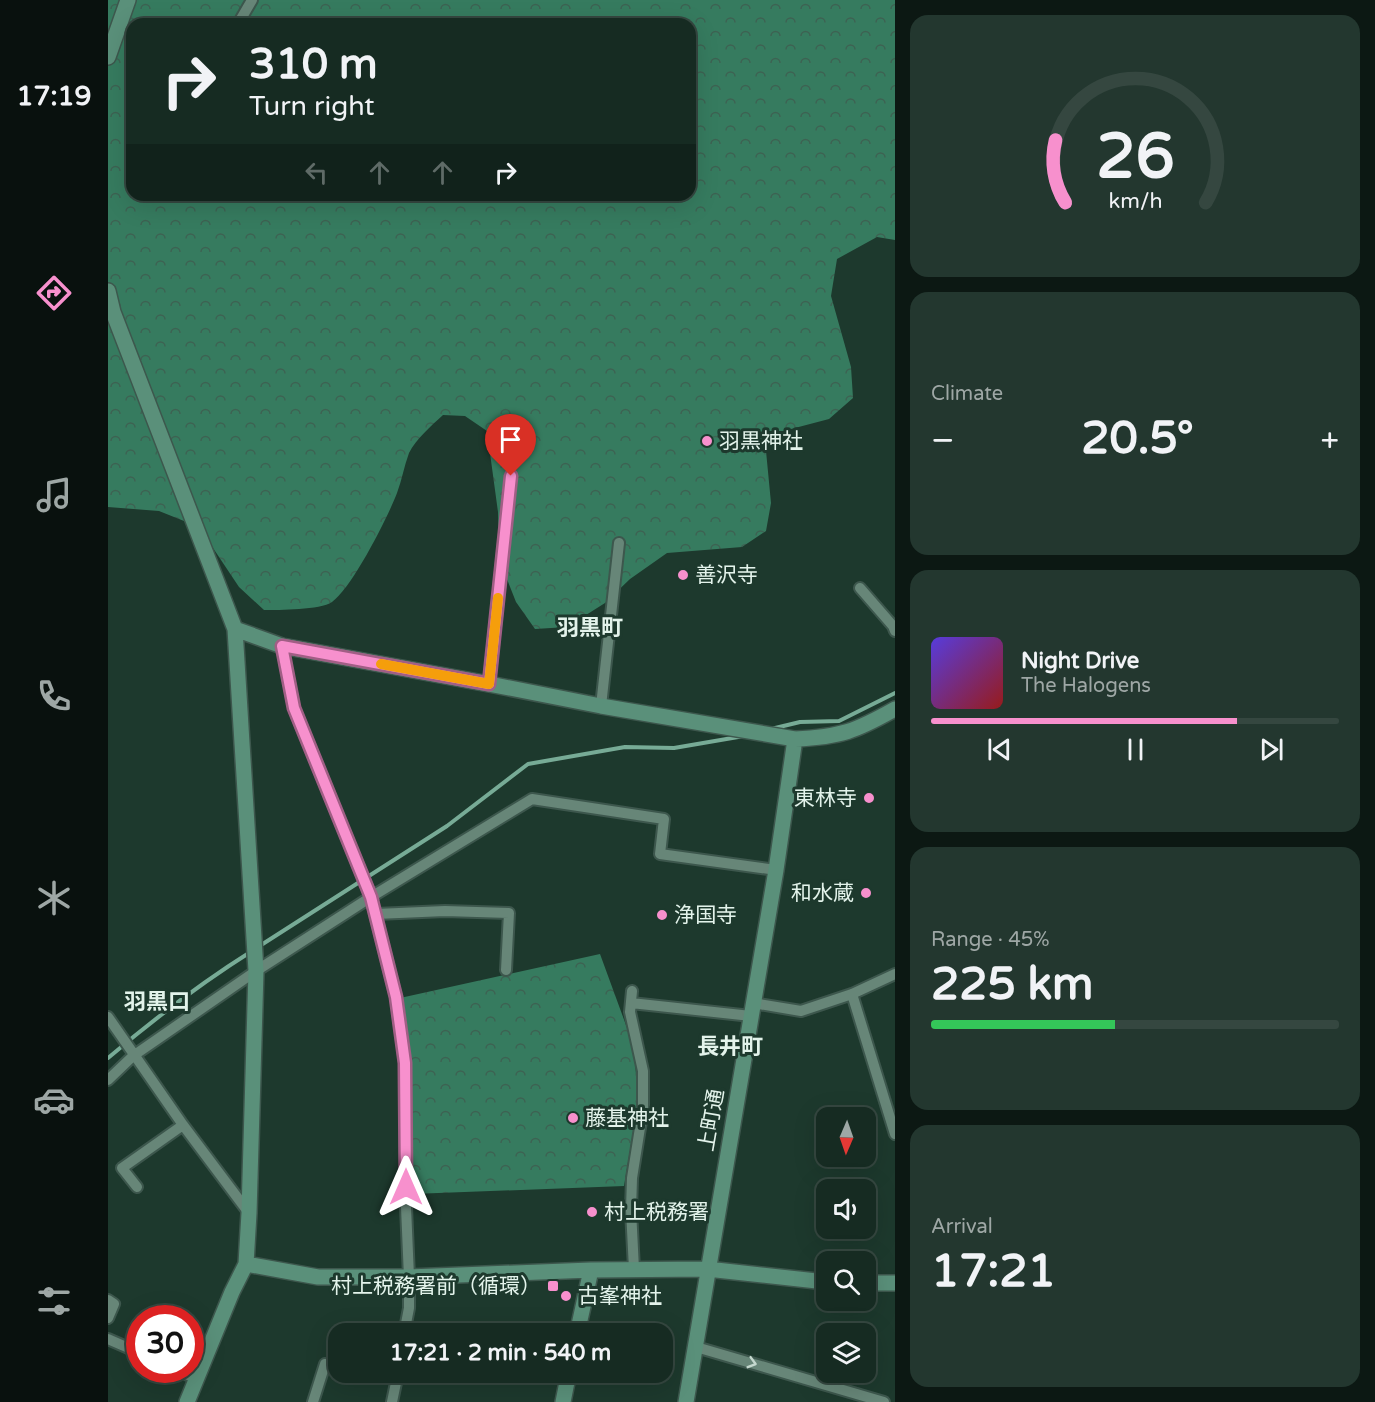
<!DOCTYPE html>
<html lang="en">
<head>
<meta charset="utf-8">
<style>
	:root { --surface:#162b22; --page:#23372f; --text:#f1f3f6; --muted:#9ea7a5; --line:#354740; --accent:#f790cd }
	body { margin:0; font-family:"Varela Round","Noto Sans JP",sans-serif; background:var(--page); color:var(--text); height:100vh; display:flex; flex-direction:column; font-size:22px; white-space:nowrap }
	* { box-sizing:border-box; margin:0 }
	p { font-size:20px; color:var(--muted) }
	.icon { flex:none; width:33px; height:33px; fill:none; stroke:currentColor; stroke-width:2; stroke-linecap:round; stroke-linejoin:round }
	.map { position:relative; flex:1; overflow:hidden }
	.side { display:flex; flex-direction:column; gap:15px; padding:15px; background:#0c1813; width:480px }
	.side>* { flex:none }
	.guide { position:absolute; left:18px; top:18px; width:570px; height:183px; border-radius:18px; box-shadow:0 6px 24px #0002,0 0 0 2px var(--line); background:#162b22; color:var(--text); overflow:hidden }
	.needle { width:39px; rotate:182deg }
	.fabs { position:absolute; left:708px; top:1107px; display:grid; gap:12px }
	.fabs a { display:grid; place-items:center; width:60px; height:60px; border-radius:12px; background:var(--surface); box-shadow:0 6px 24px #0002,0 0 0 2px var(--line); font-size:30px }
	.speed { position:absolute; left:18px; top:1305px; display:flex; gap:12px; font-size:30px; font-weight:700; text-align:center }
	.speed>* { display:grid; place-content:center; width:78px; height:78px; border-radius:50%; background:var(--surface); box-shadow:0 6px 24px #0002,0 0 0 2px var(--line); line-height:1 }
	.speed .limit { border:9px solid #d22; background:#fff; color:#111 }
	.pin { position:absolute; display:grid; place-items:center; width:51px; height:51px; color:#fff; margin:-62px -26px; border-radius:50% 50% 50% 0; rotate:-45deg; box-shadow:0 0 6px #0007 }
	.pin .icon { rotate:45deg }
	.me { position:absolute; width:66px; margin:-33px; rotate:0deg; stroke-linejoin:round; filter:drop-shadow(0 0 4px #0008) }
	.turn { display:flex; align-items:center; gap:21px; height:126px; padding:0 24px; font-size:27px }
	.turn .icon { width:78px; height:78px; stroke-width:2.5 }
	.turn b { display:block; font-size:42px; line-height:51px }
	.lanes { display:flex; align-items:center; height:57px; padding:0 24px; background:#0003; justify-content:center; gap:30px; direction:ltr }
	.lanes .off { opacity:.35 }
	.big { font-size:45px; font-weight:700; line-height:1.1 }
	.side .tile { flex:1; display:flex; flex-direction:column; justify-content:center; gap:9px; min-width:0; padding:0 21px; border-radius:18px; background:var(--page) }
	.side .dial { align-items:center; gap:0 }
	.dial svg { height:156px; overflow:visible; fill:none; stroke:var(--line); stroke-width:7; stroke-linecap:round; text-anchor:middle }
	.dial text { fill:var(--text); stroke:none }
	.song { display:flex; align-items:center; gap:18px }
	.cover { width:72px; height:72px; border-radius:9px; background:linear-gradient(135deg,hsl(250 70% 55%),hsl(0 70% 35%)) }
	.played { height:6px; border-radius:3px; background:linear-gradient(90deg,var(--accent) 75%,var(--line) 75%) }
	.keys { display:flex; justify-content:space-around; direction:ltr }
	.heat { display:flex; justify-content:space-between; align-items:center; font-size:33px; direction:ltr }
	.charge { height:9px; border-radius:4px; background:linear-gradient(90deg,#34c759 45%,var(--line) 0) }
	.trip { position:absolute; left:220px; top:1323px; width:345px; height:60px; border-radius:18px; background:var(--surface); box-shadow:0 6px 24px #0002,0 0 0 2px var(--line); font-weight:700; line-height:60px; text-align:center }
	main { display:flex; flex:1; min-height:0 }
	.dock { display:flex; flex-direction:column; width:108px; justify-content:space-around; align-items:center; background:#09110e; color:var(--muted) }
	.dock .icon { width:42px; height:42px }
	.dock .current { color:var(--accent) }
	.dock b { font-size:27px; color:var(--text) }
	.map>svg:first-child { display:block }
</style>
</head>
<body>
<main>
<nav class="dock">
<b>17:19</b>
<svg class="icon current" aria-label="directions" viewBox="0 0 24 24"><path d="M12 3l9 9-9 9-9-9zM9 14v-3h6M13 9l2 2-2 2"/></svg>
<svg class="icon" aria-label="music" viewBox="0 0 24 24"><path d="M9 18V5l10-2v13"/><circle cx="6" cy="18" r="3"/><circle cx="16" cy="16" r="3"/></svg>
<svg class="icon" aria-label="phone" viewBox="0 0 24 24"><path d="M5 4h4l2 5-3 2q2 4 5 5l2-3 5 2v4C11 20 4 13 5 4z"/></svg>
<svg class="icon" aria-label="climate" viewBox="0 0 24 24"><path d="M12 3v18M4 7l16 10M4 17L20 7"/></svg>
<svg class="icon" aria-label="car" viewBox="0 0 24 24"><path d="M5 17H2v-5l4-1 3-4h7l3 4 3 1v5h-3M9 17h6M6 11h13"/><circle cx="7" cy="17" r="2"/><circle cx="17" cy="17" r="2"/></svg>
<svg class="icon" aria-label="filters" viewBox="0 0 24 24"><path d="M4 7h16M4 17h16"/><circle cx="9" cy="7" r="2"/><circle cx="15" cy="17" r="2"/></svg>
</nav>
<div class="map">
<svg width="787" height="1402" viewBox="0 0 787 1402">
	<defs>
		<pattern id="forest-crowns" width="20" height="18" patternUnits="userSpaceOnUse" patternTransform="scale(1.5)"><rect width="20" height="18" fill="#367b5f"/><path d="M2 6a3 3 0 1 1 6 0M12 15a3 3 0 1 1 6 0" fill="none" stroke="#3d6252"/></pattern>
	</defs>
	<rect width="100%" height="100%" fill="#1d392d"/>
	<!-- forest -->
	<path fill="url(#forest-crowns)" fill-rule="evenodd" d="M0 0H787V240L769 237 729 259 723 296 743 367 745 398 721 419 664 434 658 451 663 503 658 531 634 547 559 553 522 579 497 603 459 627 427 629 408 602 391 559 390 512 379 431 357 416 335 415C323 426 308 439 301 453 296 466 294 480 289 493 280 517 244 588 224 602 212 610 171 610 156 610L131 587 91 527 51 511 0 507ZM24 24H582V195H24Z
		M492 954 526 1047 530 1102 516 1186 304 1194 301 1094 283 1000Z"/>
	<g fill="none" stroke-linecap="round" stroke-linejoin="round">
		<!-- stream -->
		<path stroke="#77ab96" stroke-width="4" d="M663 729 692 722 731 721 787 693
			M150 947 339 826 420 764 517 747 566 748 636 736
			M0 1058C46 1019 93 983 144 951"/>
		<!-- street casing -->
		<g stroke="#3d574d" stroke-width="14">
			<path id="street" d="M130 24 144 0
				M752 588 785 626 787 631
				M174 646 186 708 263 897 288 997 297 1063 298 1207 301 1277V1308L296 1334
				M381 684 403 476
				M493 706 511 543
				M268 914 337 911 401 913 398 970
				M524 991 522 1012 535 1071V1109L524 1178 523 1210 526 1269
				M744 994 787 1134
				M523 1003 643 1016
				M645 1003 693 1011 744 994 787 974
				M0 1017 75 1125 141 1213
				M0 1080 25 1056 148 971 263 897 424 799 556 819 552 854 668 870
				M29 1187 14 1168 75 1125
				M0 1300 6 1304 0 1318
				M0 1339 32 1353
				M588 1347 776 1402
				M69 1370 89 1379
				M259 1372 289 1378
				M205 1402 217 1364 231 1367
				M284 1402 290 1373"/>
		</g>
		<!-- secondary casing -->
		<g stroke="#3d574d" stroke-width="18">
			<path id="secondary" d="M0 57 20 0
				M0 291 5 312 127 629 174 646 381 684 493 706 687 739C733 737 748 731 787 709
				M138 1264 210 1277H301L483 1270 599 1269 718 1282
				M758 1283H787
				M469 1334 483 1270
				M79 1402 124 1292 138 1264 141 1213 148 971 127 629
				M455 1402 461 1372
				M578 1402 668 870 687 739"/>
		</g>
		<!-- street -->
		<use href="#street" stroke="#678678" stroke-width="10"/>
		<!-- secondary -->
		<use href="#secondary" stroke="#5a907a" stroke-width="15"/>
	</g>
	<!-- one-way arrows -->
	<defs><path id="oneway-chevron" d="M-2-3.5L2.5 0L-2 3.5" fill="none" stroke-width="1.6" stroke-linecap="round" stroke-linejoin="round" transform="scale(1.5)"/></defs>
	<use stroke="#c4d8ce" href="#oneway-chevron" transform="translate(644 1363) rotate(16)"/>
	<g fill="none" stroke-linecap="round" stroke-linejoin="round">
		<!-- route casing -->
		<g stroke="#a15e85" stroke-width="15">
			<path id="route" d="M298 1187 297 1063 288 997 263 897 186 708 174 646 381 684 403 476"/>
		</g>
		<!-- route -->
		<use href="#route" stroke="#f790cd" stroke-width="10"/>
		<!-- slow -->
		<path stroke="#f59e0b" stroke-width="10" d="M273 664 381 684 390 598"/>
	</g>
	<!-- markers -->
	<g fill="#f790cd" stroke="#1d392d" stroke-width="2">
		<circle cx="599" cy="441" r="6"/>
		<circle cx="575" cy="575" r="6"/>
		<circle cx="761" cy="798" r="6"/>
		<circle cx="758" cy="893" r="6"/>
		<circle cx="554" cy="915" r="6"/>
		<circle cx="465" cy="1118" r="6"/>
		<circle cx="484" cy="1212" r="6"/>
		<rect x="439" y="1280" width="12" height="12" rx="3"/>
		<circle cx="458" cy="1296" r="6"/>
	</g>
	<g text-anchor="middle" stroke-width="6" stroke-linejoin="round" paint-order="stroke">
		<!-- poi labels -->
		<g font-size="21" fill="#e3f3eb" stroke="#1d392d" text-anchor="start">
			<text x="611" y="448">羽黒神社</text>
			<text x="587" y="582">善沢寺</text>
			<text x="749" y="805" text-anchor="end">東林寺</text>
			<text x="746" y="900" text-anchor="end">和水蔵</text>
			<text x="566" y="922">浄国寺</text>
			<text x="477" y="1125">藤基神社</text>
			<text x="496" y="1219">村上税務署</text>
			<text x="433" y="1293" text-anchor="end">村上税務署前（循環）</text>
			<text x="470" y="1303">古峯神社</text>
		</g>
		<!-- street labels -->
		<g font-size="21" fill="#e3f3eb" stroke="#1d392d">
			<text transform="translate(603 1120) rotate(-80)" y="7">上町通</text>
		</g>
		<!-- neighbourhood labels -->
		<g font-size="22" font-weight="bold" fill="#e3f3eb" stroke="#1d392d">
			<text x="482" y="635">羽黒町</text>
			<text x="49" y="1009">羽黒口</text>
			<text x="622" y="1054">長井町</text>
		</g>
	</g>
</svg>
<div class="fabs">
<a><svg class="needle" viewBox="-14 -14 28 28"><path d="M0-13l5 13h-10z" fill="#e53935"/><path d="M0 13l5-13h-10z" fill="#9ea7a5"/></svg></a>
<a><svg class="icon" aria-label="sound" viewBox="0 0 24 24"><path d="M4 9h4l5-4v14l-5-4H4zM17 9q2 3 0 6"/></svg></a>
<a><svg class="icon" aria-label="search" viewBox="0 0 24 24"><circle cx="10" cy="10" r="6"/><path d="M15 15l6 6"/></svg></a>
<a><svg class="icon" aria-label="layers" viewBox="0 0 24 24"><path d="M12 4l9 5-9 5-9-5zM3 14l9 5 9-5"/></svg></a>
</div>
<div class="speed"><div class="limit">30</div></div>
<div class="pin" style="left:403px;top:476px;background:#d93025"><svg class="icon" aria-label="arrive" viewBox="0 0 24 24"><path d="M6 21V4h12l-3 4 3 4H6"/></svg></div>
<svg class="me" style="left:298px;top:1187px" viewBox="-20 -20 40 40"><path d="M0-17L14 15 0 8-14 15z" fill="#f790cd" stroke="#fff" stroke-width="4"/></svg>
<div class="trip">17:21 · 2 min · 540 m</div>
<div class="guide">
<div class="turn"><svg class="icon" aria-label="right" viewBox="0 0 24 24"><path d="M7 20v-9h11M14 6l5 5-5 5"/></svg><div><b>310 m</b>Turn right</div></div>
<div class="lanes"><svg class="icon off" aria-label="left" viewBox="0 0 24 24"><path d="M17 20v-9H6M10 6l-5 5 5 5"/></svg><svg class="icon off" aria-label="ahead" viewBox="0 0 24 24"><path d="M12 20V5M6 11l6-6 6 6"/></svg><svg class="icon off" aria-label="ahead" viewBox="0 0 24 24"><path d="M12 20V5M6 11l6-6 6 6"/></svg><svg class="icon" aria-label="right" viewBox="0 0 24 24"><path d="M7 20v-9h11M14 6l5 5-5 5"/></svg></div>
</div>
</div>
<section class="side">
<div class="tile dial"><svg viewBox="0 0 100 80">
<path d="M14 69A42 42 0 1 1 86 69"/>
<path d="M14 69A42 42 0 0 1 9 37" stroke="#f790cd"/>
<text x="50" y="56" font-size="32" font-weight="700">26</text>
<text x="50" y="72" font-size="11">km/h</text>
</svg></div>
<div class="tile"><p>Climate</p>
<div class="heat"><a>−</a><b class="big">20.5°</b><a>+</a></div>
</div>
<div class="tile">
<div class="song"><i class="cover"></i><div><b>Night Drive</b><p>The Halogens</p></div></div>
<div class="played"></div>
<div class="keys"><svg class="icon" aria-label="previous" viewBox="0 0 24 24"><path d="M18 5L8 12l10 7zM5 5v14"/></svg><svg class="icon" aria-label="pause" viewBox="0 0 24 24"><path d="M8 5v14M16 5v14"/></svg><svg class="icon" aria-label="next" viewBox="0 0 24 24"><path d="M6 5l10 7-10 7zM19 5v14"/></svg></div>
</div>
<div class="tile"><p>Range · 45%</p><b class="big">225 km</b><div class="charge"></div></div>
<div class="tile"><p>Arrival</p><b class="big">17:21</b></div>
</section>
</main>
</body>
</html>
